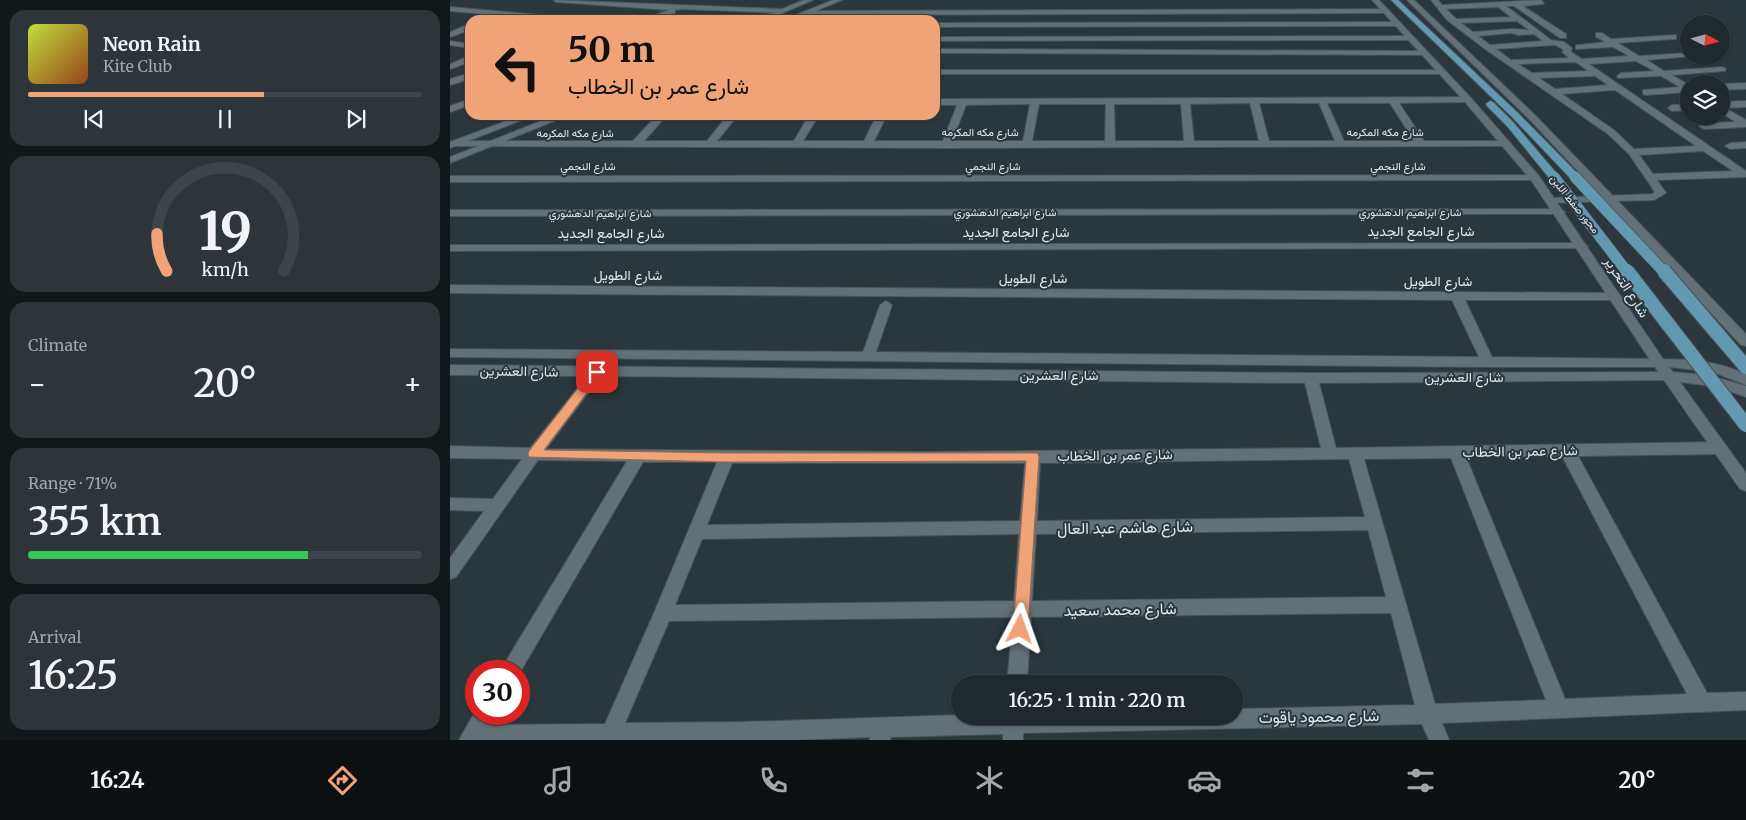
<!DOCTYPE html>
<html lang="en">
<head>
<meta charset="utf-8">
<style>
	:root { --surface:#20292e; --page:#2d353a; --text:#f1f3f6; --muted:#a2a6aa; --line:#3d454a; --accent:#efa377 }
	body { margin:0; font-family:Merriweather,Vazirmatn,serif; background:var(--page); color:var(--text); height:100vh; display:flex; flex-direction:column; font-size:19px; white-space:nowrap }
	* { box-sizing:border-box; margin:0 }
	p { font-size:16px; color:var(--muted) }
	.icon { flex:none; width:28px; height:28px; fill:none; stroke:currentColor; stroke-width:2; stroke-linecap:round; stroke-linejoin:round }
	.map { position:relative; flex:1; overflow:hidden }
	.sheet { display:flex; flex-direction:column; gap:10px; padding:10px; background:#121719; width:450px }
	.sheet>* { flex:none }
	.banner { position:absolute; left:15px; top:15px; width:475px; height:105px; border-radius:15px; box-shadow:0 1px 4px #0004,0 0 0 1px var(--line); background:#efa377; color:#111; overflow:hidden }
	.needle { width:32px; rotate:96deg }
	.buttons { position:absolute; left:1230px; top:15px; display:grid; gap:10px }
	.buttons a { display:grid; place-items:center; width:50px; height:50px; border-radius:50%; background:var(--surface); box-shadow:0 1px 4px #0004,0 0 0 1px var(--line); font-size:25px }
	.speed { position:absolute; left:15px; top:660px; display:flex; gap:10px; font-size:25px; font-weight:700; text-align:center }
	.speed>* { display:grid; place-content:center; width:65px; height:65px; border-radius:50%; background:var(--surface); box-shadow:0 1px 4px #0004,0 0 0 1px var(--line); line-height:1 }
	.speed .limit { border:8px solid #d22; background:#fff; color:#111 }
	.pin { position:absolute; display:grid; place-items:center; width:42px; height:42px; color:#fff; margin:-21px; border-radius:10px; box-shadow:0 2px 8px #0006 }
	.me { position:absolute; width:55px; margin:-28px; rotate:4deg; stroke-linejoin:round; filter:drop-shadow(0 0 4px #0008) }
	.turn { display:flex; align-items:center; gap:18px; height:105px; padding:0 20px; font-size:22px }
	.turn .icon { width:65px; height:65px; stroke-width:2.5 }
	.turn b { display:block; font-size:35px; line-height:42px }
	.big { font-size:38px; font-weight:600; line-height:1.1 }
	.sheet .tile { flex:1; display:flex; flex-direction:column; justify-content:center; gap:8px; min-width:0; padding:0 18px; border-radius:15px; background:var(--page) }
	.sheet .dial { align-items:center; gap:0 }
	.dial svg { height:130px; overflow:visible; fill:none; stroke:var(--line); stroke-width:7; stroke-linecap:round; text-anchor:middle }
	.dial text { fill:var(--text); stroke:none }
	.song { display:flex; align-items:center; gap:15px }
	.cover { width:60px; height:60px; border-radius:8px; background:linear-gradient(135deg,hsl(70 70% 55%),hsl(20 70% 35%)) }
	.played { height:5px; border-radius:2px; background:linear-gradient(90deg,var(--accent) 60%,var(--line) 60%) }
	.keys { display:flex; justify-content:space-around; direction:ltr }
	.heat { display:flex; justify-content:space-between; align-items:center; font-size:28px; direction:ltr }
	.charge { height:8px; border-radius:4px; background:linear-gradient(90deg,#34c759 71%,var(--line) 0) }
	.trip { position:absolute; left:501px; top:675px; width:292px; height:50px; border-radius:25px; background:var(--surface); box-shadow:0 1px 4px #0004,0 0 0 1px var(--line); font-weight:600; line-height:50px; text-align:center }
	.tab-bar { display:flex; height:80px; justify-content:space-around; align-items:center; background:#0d1012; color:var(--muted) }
	.tab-bar .icon { width:35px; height:35px }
	.tab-bar .selected { color:var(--accent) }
	.tab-bar b { font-size:22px; color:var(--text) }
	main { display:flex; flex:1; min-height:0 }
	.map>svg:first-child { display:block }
</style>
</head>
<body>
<main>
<section class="sheet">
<div class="tile">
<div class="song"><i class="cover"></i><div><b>Neon Rain</b><p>Kite Club</p></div></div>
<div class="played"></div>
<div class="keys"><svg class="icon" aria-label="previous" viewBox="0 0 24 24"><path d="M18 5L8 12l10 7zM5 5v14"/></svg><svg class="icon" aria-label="pause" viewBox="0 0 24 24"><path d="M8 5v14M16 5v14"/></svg><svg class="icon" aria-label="next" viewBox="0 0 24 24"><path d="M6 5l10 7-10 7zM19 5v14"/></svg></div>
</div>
<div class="tile dial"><svg viewBox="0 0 100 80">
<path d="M14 69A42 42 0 1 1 86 69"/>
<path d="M14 69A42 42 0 0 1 8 46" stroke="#efa377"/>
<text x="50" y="56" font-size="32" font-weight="700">19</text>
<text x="50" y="72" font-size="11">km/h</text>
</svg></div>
<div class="tile"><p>Climate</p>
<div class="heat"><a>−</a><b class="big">20°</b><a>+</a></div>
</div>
<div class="tile"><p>Range · 71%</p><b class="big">355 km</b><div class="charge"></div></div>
<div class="tile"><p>Arrival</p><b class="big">16:25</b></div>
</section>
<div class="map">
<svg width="1296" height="740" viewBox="0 0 1296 740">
	<rect width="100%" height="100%" fill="#2a373d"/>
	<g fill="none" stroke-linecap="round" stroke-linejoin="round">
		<!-- minor casing -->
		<g stroke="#485358" stroke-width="2">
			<path id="minor" d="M103 0 332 9 336 11 332 13 232 9 225 10V13L201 20H190L219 10 106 2Z
				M981 0H988L992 5 1091 0 1094 3 1093 4 1073 6 1116 34V38H1110L1064 6H1056L1101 40 1114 42 1122 48 1121 52 1132 59 1179 56 1163 47 1126 49V45H1129L1156 42 1146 37V33H1152L1161 39 1226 35V39H1223L1168 43 1189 56 1239 53V56H1242L1197 60 1214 71 1272 67 1276 69 1275 71 1222 75 1239 85V92L1196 95 1193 94V90L1230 87 1211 76 1168 78 1167 76 1171 73 1204 71 1186 61 1139 64 1296 171V177L1207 180 1216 193 1204 200 1098 203 1097 201 1102 198 1202 194 1205 192 1179 154 1158 134 1035 49 996 19ZM1048 7 1061 17 1006 19 996 9ZM1067 21 1079 30 1061 29 1023 32 1011 23ZM1061 33 1069 35 1084 34 1093 41 1040 45 1028 36ZM1105 45 1114 50 1112 52 1119 58 1061 60 1046 49ZM1126 62 1138 71 1082 73 1068 64ZM1145 76 1158 85 1105 89 1089 78ZM1165 90 1246 146 1184 149 1164 130 1112 94ZM1253 151 1283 171 1203 174 1189 155Z
				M0 7 128 18 132 20H103L0 11Z
				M935 9 939 11 938 13 355 15 351 13 355 11Z
				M947 22 951 24 950 26 485 27V23Z
				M17 25H20V30L0 37V32Z
				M961 36 965 38 964 40 485 41V37Z
				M0 41 20 44V48L0 45Z
				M485 49 974 51 978 53 974 55 485 53Z
				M17 57H20V62L0 69V64Z
				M485 70H991L995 72 991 74H485Z
				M20 73V79L0 85V79Z
				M1296 83V89L1271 90V84Z
				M1018 97 1022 100 1021 102 949 103 974 141H1057L1060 142V146L496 148 0 146V142L2 141H183L207 115H217L194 141H257L278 115H288L267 141H344L359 115H369L353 141H414L427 115H437L424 141H493L507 105H485V99ZM800 103 809 141H744L740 104ZM809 103H869L885 141H819ZM877 103H940L964 141H894ZM580 104 573 141H502L516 105ZM589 104H656L655 141H582ZM664 104H731L734 141H665Z
				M20 99V105L0 112V106Z
				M1296 101V107L1275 108 1296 120V127L1254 129 1249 126 1254 123 1286 122 1271 113V102Z
				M1239 104V110L1222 111 1218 108 1222 105Z
				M1296 142V148L1280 149 1275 146 1280 143Z
				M1085 175 1090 178 1089 180 0 182V176Z
				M1110 209 1115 212 1114 214 0 216V210Z
				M1132 243 1138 246 1136 248 0 251V245Z
				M0 285 1166 293 1172 297 1170 300H1015L1042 357 1209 359 1214 360 1216 363 1214 366 1209 367H1038L0 357V349L413 352 430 305 436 301 442 305 426 352 1029 357 1002 300 0 293Z
				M0 365 861 373 1219 372 1224 374 1226 377 1224 380 869 383 886 448 1270 442 1275 444 1278 448 1275 452 1270 454 1128 456 1257 693 1296 692V710L992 723 999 740H979L972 724 573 733V740H553V734L441 737 440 740H420V737L346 740H9L26 710V714H45L40 725 155 724 204 613 267 462H193L69 674V671H50L177 461 88 460 6 577 0 579V558L34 511 0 510V498L43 499 72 459 0 458V446L80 448 137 376 0 375ZM151 376 855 383 871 448 476 452 96 449ZM1111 456H1112L1237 694 1115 699 1016 457ZM1001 458 1096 700 985 704 914 459ZM899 459 915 517 587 521 590 463ZM282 463H575L570 521 257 525ZM918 530 936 597 582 601 586 534ZM569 534 564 601 225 605 252 539ZM941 613 965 705 785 709V716L510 715 293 722 175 723 219 621 563 617 557 684H577L581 617Z"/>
		</g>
		<!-- tertiary casing -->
		<g stroke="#485358" stroke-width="2">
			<path id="tertiary" d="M354 0H363L316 20H305Z
				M383 0H392L344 20H333Z
				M922 0H929L1021 98 1089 176 1213 359C1242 359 1270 362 1296 374V385L1263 372 1219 367 1223 372 1258 375 1296 386V397L1268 387 1230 382 1296 473V491L1290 489 1204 366 1081 180 1015 102Z
				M957 0H964L1085 115 1296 334V346L1291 345 1079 119Z
				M72 115H85L0 148V142Z
				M106 115H119L0 163V157Z"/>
		</g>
		<!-- primary casing -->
		<g stroke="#485358" stroke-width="2">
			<path id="primary" d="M941 0H948L1068 113 1129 175V179H1121L1062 117Z
				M1040 101 1043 102 1063 122 1108 175V179H1100L1057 126 1037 106 1036 104Z"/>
		</g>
		<!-- minor -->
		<use href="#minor" fill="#627078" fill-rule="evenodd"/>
		<!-- tertiary -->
		<use href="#tertiary" fill="#627078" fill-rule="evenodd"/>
		<!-- primary -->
		<use href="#primary" fill="#6398b1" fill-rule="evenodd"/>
		<!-- primary-bridge-far1 casing -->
		<g stroke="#485358" stroke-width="12" stroke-linecap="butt">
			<path id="primary-bridge-far1" d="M1104 177 1178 273
				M1125 177 1215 273"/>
		</g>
		<!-- primary-bridge casing -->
		<g stroke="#485358" stroke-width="16" stroke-linecap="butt">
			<path id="primary-bridge" d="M1177 271 1296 425
				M1214 271 1296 367"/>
		</g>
		<!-- primary-bridge-far1 -->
		<use href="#primary-bridge-far1" stroke="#6398b1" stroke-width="11"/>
		<!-- primary-bridge -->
		<use href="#primary-bridge" stroke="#6398b1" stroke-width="14"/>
	</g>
	<!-- route -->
	<path fill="#efa377" stroke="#9b6a4d" d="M147 368 152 372 151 374 94 450 276 453H587L589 456 578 629 576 633 570 635 565 633 563 629 576 461 276 462 79 457 78 454 79 451 143 369Z"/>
	<g text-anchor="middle" stroke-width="4" stroke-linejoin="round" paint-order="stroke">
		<!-- far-street labels -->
		<g font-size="11" fill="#e1e9ed" stroke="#2a373d">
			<text x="530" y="136">شارع مكه المكرمه</text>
			<text x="935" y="136">شارع مكه المكرمه</text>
			<text x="125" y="137">شارع مكه المكرمه</text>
			<text x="138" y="170">شارع النجمي</text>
			<text x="543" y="170">شارع النجمي</text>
			<text x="948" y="170">شارع النجمي</text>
			<text transform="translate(1125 204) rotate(51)" y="4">محور صفط اللبن</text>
			<text x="555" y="216">شارع ابراهيم الدهشوري</text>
			<text x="960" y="216">شارع ابراهيم الدهشوري</text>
			<text x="150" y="217">شارع ابراهيم الدهشوري</text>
		</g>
		<!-- street labels -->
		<g font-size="14" fill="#e1e9ed" stroke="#2a373d">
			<text x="971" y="236">شارع الجامع الجديد</text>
			<text x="566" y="237">شارع الجامع الجديد</text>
			<text x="161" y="238">شارع الجامع الجديد</text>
			<text x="178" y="280">شارع الطويل</text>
			<text x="583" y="283">شارع الطويل</text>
			<text x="988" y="286">شارع الطويل</text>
			<text transform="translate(1177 287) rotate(57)" y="5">شارع التحرير</text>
			<text transform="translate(69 371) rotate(1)" y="5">شارع العشرين</text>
			<text x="609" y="380">شارع العشرين</text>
			<text x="1014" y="382">شارع العشرين</text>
			<text transform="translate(1070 451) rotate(-1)" y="5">شارع عمر بن الخطاب</text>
			<text transform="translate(665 455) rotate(-1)" y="5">شارع عمر بن الخطاب</text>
		</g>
		<!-- near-street labels -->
		<g font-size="16" fill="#e1e9ed" stroke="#2a373d">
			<text transform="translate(675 527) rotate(-1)" y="6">شارع هاشم عبد العال</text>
			<text transform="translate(670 609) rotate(-1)" y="6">شارع محمد سعيد</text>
			<text transform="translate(869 716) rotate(-1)" y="6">شارع محمود ياقوت</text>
		</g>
	</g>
</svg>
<div class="buttons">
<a><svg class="needle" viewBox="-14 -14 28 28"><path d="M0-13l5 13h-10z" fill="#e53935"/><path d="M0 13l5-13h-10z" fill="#a2a6aa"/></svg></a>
<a><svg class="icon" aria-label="layers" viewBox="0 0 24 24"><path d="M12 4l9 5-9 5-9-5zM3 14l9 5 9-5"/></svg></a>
</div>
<div class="speed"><div class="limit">30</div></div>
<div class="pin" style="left:147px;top:372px;background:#d93025"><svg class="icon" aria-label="arrive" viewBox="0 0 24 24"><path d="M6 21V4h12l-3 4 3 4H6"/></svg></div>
<svg class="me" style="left:570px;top:629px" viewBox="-20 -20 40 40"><path d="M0-17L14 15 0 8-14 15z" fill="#efa377" stroke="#fff" stroke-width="4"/></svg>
<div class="trip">16:25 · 1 min · 220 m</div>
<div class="banner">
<div class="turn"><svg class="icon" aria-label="left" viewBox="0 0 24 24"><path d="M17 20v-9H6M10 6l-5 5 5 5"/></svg><div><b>50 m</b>شارع عمر بن الخطاب</div></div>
</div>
</div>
</main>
<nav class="tab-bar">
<b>16:24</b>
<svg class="icon selected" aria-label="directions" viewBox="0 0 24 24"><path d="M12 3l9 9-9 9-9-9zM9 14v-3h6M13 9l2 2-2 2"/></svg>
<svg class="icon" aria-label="music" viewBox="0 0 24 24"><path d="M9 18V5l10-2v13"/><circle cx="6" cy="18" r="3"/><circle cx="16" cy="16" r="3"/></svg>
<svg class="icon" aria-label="phone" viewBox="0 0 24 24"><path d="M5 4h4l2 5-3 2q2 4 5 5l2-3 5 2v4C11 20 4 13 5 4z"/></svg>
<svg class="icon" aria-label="climate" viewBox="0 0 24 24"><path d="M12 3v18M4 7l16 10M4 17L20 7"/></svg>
<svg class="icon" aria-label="car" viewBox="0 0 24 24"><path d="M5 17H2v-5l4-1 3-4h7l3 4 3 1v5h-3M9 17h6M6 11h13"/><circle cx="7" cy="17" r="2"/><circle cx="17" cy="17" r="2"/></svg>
<svg class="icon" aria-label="filters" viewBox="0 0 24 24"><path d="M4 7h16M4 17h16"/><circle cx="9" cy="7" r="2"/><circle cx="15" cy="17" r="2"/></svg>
<b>20°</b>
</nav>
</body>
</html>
